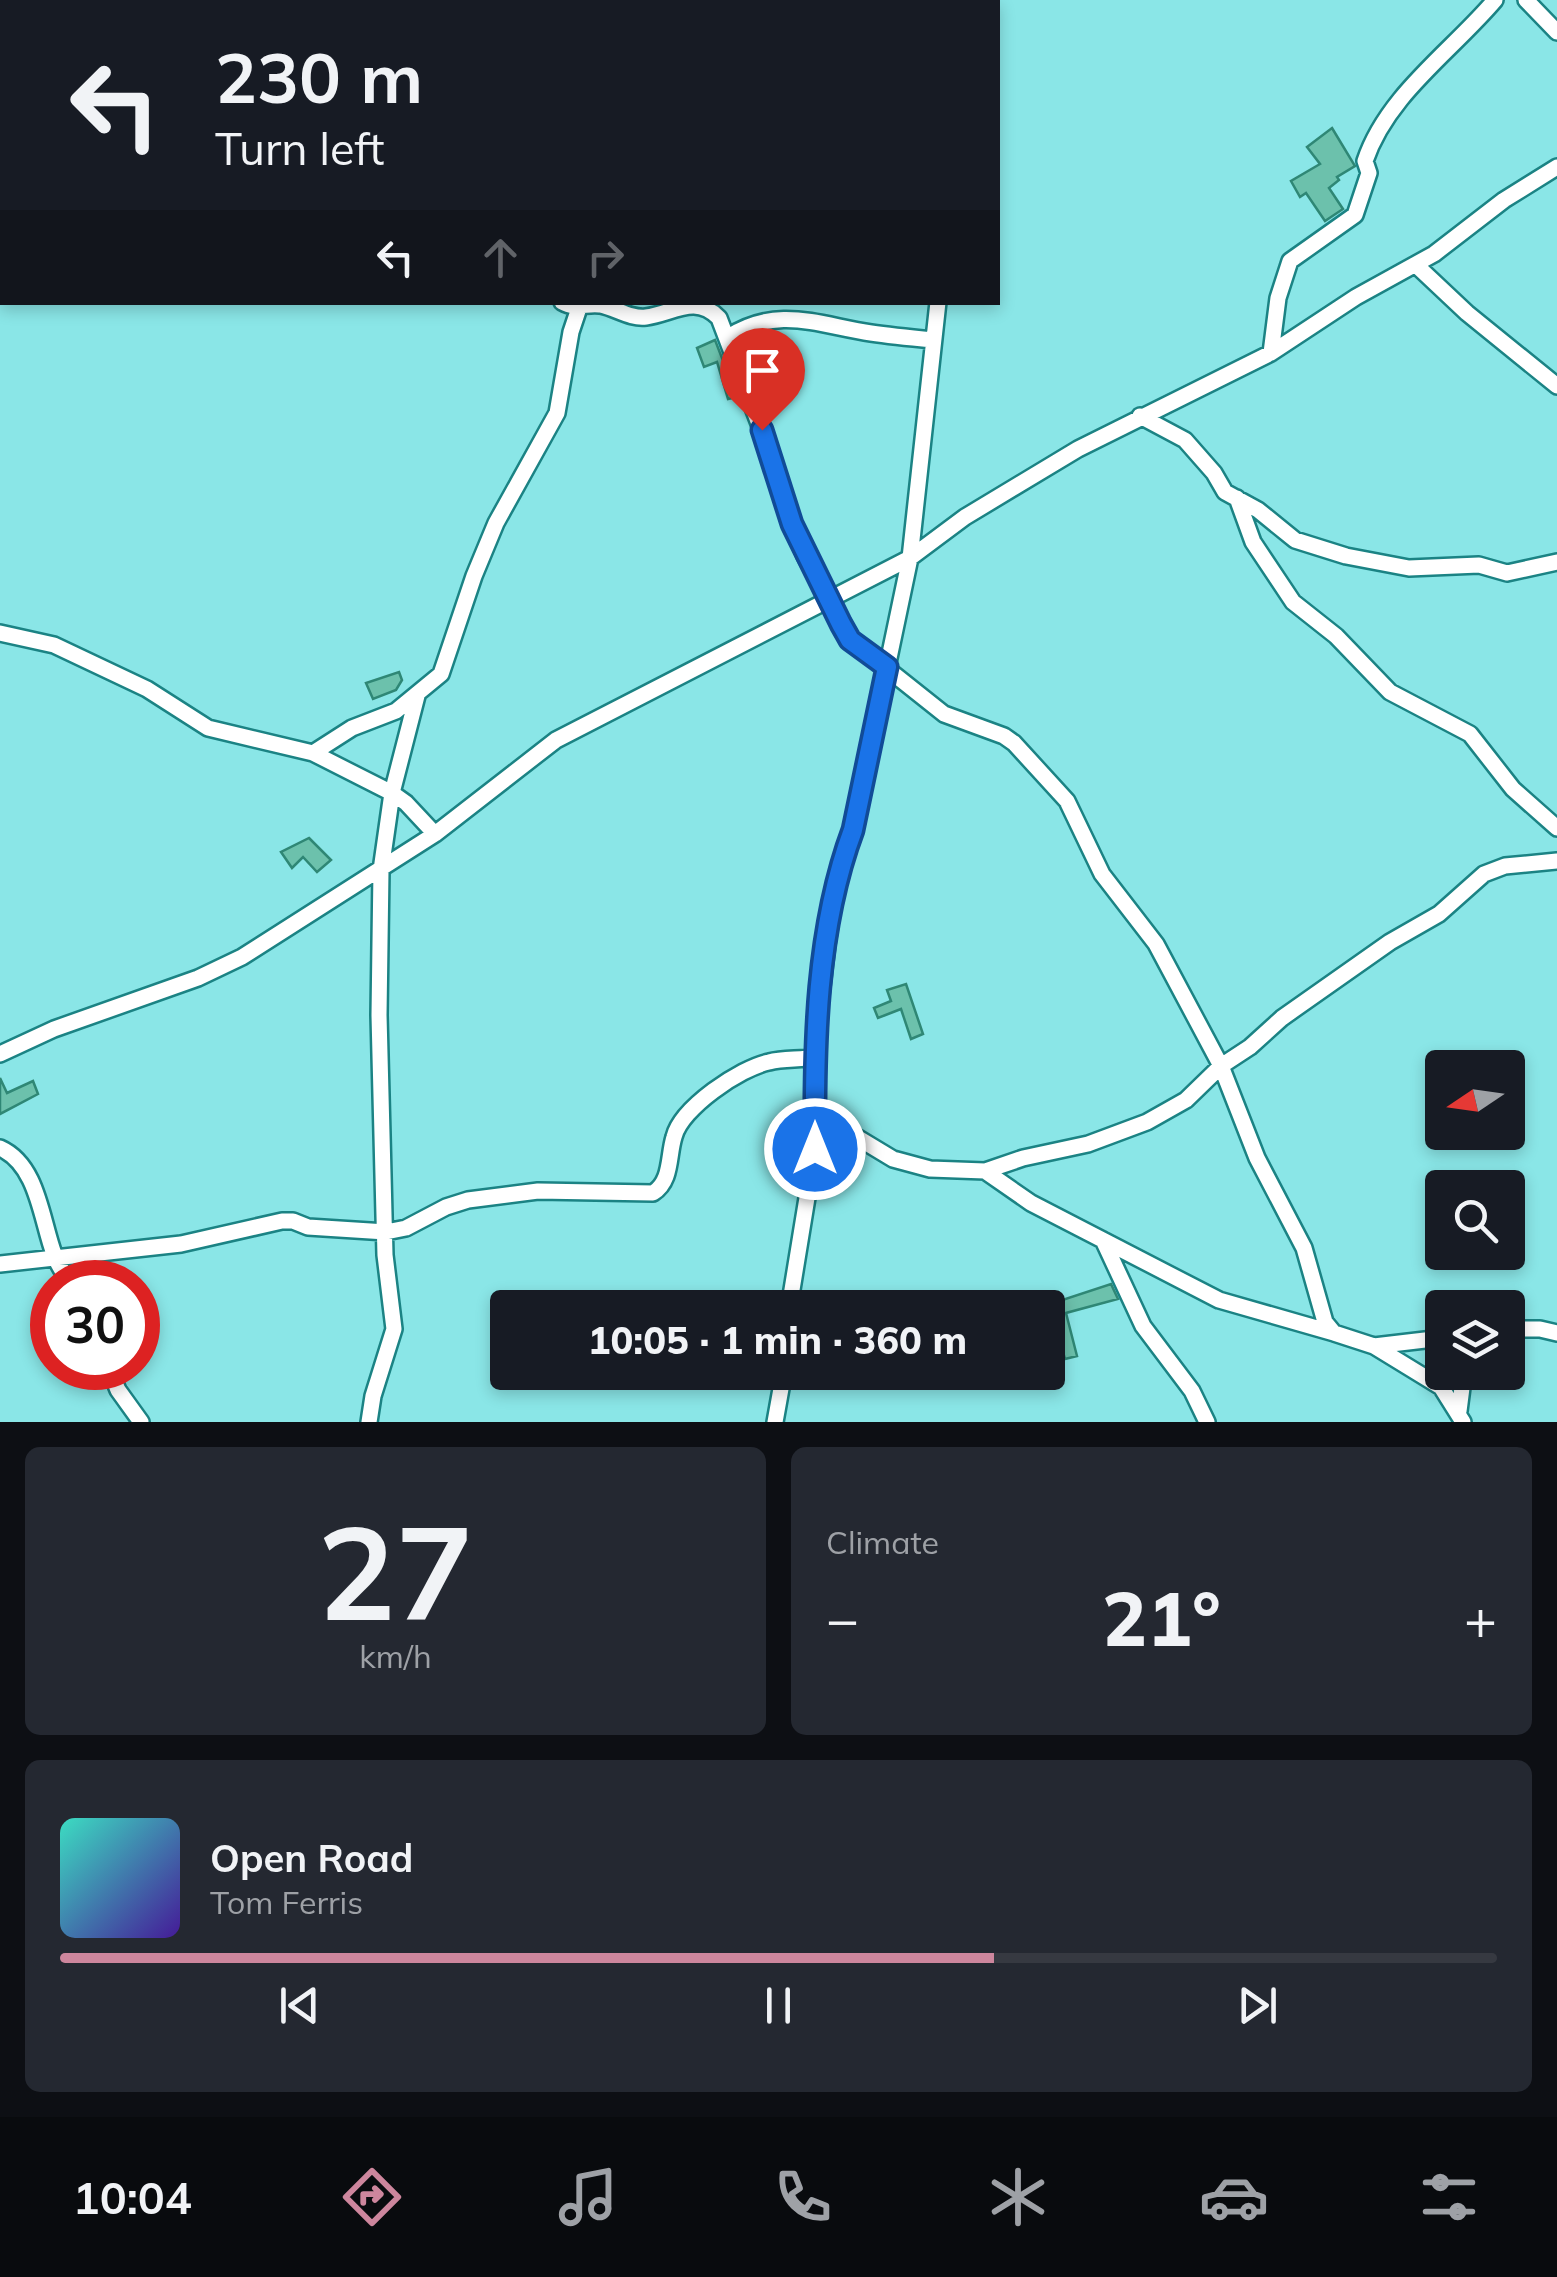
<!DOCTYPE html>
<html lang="en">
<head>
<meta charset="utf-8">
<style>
	:root { --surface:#171b24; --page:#242831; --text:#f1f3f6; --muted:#9ea1a6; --line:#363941; --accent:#cd869d }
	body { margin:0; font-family:Mulish,sans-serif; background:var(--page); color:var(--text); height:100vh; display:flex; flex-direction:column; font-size:38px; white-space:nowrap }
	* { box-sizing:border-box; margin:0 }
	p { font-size:32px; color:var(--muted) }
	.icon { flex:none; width:55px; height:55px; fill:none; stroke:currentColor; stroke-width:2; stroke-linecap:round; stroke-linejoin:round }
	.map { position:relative; height:1422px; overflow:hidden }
	.panel { display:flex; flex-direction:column; gap:25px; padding:25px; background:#0d0f14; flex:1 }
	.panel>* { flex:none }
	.guide { position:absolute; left:0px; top:0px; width:1000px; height:305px; box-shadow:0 5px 15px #0003; background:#171b24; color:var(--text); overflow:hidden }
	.needle { width:65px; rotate:257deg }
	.tools { position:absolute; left:1425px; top:1050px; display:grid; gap:20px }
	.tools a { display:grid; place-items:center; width:100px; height:100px; border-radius:10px; background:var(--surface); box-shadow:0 5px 15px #0003; font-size:50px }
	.speed { position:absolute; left:30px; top:1260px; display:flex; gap:20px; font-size:50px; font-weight:700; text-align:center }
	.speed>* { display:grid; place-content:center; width:130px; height:130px; border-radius:50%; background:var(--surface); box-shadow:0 5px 15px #0003; line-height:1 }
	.speed .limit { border:15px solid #d22; background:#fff; color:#111 }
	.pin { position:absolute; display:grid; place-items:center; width:85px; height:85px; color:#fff; margin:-102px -42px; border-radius:50% 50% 50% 0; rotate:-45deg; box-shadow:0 0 10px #0007 }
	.pin .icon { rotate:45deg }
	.me { position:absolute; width:110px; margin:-55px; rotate:0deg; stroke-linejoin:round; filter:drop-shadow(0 0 8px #0008) }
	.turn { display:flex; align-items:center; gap:35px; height:210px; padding:0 50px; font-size:45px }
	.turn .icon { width:130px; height:130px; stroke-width:2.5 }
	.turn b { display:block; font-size:70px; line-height:85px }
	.lanes { display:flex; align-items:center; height:95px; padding:0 50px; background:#0003; justify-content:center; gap:50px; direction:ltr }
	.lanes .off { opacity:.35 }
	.big { font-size:75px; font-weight:800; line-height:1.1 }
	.panel .tile { flex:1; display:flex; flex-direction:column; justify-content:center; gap:15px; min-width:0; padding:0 35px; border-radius:15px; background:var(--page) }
	.panel .dial { align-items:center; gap:0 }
	.dial b { font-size:130px; line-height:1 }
	.song { display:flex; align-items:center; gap:30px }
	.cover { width:120px; height:120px; border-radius:15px; background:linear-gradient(135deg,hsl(170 70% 55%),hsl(260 70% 35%)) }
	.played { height:10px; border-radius:5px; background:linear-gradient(90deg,var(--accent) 65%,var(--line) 65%) }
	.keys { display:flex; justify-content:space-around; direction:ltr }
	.heat { display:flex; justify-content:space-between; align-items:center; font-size:55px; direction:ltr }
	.panel .tiles { flex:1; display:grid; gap:25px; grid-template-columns:1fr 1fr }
	.tile:last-child { grid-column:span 2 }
	.trip { position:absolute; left:490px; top:1290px; width:575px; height:100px; border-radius:10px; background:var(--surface); box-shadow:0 5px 15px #0003; font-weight:800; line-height:100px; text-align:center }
	.tab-bar { display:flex; height:160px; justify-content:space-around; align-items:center; background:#090b0e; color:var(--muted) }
	.tab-bar .icon { width:70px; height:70px }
	.tab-bar .selected { color:var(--accent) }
	.tab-bar b { font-size:45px; color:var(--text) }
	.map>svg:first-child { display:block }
</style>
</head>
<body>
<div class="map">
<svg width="1557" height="1422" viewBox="0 0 1557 1422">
	<rect width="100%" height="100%" fill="#8ae6e7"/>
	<!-- building -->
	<path fill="#6cc1ac" stroke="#2f8775" stroke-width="2.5" d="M1332 128 1355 166 1337 177 1339 180 1329 188 1343 209 1325 221 1306 193 1300 197 1291 181 1320 164 1307 147Z
		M715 340 737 397 728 399 717 362 704 367 697 348Z
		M399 672 402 680 396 690 373 699 366 683Z
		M309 838 331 860 317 872 303 857 292 868 281 852Z
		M906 984 923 1034 911 1039 901 1009 878 1018 874 1008 891 1001 887 990Z
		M0 1078 7 1093 33 1081 38 1094 0 1114Z
		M1111 1284 1118 1299 1066 1313 1077 1356 1065 1359 1050 1304Z"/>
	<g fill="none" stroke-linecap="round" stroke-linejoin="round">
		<!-- street casing -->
		<g stroke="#1b8384" stroke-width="20">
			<path id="street" d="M488 0 489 2
				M953 0V2
				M1526 0 1557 32
				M739 2 742 0
				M0 204 2 206
				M0 244 2 243
				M1416 265 1467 313 1557 386
				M562 302C576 310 586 303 600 305 616 308 630 319 646 317 674 313 695 294 719 318L769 450 792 524 805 556 851 640 944 714 1004 736 1014 743 1067 801 1102 874 1156 944 1221 1066 1257 1158 1304 1248 1325 1322 1334 1333 1374 1346 1441 1387 1463 1422
				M728 337C778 305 818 325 871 333 891 336 912 338 933 340
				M1271 353 1278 298 1290 261 1355 215 1369 173 1365 161C1387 95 1452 51 1495 0
				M1140 416 1185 440 1214 473 1225 492 1258 510 1295 540 1346 556 1409 568 1479 565 1507 573 1557 562
				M1237 498 1253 542 1293 602 1336 636 1390 692 1470 734 1513 789 1557 828
				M0 633 54 645 147 689 208 728 313 753 392 793 406 803 435 834
				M313 753 352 728 396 711 441 674 474 576 496 523 557 413 571 332 581 302
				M0 1054 54 1029 198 978 242 957 435 834 556 740 910 558 965 517 1078 449 1271 353 1356 297 1434 254 1504 200 1557 167
				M815 1112 893 1159 930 1169 985 1171 1031 1203 1219 1300 1334 1333
				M0 1148C38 1165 41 1219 54 1254 57 1264 64 1273 69 1282
				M985 1171 1023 1158 1088 1144 1147 1122 1186 1100 1221 1066 1250 1047 1282 1018 1390 942 1439 914 1484 874 1505 866 1557 861
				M1103 1240 1143 1326 1192 1391 1207 1422
				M0 1264 181 1244 282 1221H293L308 1227 386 1232 406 1228 446 1207 468 1200 538 1191 653 1193C672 1181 668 1156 674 1137 681 1108 740 1068 769 1062 784 1058 800 1060 815 1057
				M789 1308 815 1149V1045L827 944 835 890 853 830 910 558 938 302
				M1508 1329H1540L1557 1333
				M1374 1346 1442 1338
				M109 1368 118 1390 141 1422
				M1459 1411 1464 1372
				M369 1422 373 1396 394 1329 385 1255 379 1015 381 870 392 793 417 696
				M775 1422 784 1372"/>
		</g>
		<!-- street -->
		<use href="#street" stroke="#fff" stroke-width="15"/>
	</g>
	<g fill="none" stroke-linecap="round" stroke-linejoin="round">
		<!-- route casing -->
		<g stroke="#114b97" stroke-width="25">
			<path id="route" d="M762 430 792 524 841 624 850 640 887 667 853 830C816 929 814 1044 815 1149"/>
		</g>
		<!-- route -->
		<use href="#route" stroke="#1a73e8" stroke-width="18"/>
	</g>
</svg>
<div class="tools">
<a><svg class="needle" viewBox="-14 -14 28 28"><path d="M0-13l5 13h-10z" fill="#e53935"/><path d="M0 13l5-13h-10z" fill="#9ea1a6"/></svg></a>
<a><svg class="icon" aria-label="search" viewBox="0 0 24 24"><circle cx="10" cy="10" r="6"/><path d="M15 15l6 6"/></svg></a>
<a><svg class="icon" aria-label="layers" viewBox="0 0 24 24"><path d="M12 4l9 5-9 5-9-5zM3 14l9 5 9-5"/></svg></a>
</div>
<div class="speed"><div class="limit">30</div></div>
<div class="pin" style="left:762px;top:430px;background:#d93025"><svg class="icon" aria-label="arrive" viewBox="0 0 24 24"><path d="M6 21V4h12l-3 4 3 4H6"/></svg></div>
<svg class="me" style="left:815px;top:1149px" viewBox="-20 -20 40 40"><circle r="17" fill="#1a73e8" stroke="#fff" stroke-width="3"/><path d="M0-11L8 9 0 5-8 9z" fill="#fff"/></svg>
<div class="trip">10:05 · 1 min · 360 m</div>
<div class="guide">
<div class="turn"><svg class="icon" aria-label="left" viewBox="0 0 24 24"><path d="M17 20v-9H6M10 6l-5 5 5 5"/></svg><div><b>230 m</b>Turn left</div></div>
<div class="lanes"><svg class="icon" aria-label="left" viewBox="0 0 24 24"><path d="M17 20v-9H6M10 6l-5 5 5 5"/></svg><svg class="icon off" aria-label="ahead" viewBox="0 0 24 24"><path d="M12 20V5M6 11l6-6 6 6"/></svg><svg class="icon off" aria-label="right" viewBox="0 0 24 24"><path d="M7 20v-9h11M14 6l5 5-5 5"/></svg></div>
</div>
</div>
<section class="panel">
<div class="tiles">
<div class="tile dial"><b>27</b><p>km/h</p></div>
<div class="tile"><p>Climate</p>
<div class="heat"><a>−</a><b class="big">21°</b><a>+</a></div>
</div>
<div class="tile">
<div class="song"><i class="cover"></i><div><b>Open Road</b><p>Tom Ferris</p></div></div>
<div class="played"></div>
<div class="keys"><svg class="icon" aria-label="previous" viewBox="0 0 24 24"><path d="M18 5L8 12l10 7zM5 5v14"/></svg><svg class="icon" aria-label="pause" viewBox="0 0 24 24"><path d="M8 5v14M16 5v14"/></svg><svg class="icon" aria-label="next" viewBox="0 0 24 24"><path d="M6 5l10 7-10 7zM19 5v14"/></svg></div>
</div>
</div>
</section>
<nav class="tab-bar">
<b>10:04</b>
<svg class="icon selected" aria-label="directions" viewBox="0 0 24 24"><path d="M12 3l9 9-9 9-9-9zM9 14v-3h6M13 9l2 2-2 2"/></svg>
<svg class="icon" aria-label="music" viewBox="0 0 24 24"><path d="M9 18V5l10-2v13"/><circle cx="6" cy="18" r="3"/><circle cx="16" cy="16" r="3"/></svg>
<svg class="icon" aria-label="phone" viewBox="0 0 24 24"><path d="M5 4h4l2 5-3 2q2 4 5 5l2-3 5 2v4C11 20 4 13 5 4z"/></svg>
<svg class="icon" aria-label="climate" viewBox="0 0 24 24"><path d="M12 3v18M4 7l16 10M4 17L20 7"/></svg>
<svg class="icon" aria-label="car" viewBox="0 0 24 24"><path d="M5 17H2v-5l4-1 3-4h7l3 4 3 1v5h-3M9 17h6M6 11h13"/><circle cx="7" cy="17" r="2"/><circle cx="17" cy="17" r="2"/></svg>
<svg class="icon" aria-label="filters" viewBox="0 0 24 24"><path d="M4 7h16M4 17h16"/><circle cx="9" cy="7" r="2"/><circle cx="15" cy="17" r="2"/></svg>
</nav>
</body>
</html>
